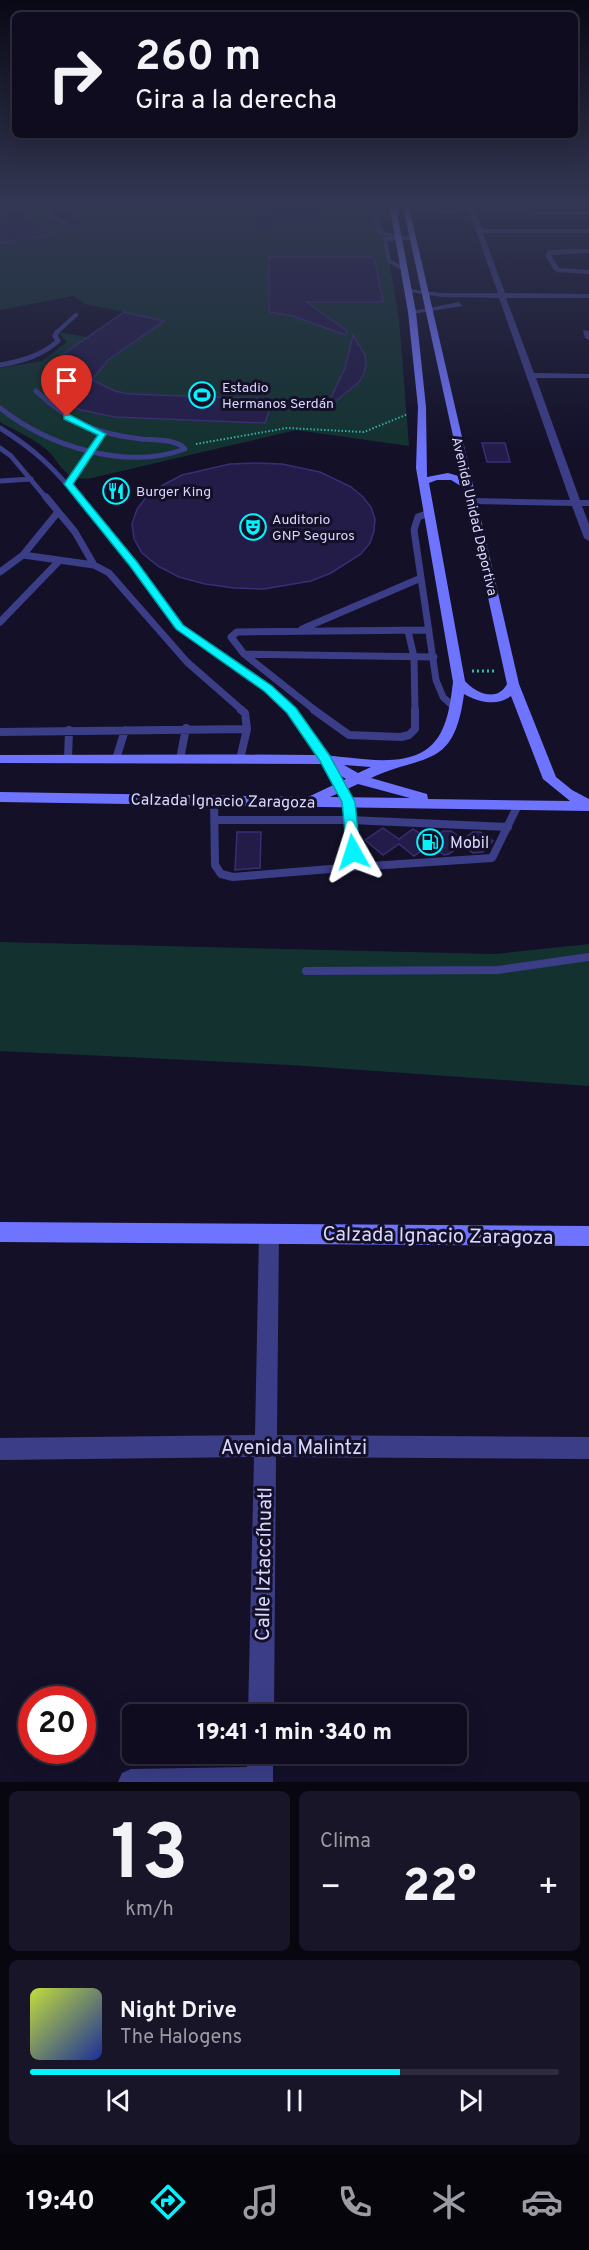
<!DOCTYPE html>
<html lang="es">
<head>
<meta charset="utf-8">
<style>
	:root { --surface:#0e0c1e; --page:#171527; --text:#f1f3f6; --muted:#9b9ba4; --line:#2e2c3c; --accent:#05f3fd }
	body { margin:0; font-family:Overpass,sans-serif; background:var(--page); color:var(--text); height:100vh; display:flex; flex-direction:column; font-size:22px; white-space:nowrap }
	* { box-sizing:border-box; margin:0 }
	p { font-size:20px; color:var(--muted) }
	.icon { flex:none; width:33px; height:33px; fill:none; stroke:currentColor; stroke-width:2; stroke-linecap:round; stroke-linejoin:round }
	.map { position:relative; height:1782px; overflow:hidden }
	.details { display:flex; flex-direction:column; gap:9px; padding:9px; background:#080710; flex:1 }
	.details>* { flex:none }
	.guide { position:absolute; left:12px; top:12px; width:566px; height:126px; border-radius:9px; box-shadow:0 6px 24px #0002,0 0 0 2px var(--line); background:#0e0c1e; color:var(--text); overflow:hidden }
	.speed { position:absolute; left:18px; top:1686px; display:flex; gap:12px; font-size:30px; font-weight:700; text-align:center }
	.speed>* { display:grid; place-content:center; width:78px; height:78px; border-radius:50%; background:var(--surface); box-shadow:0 6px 24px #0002,0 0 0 2px var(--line); line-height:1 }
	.speed .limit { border:9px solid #d22; background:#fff; color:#111 }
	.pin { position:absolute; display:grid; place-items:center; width:51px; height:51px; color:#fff; margin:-62px -26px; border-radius:50% 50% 50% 0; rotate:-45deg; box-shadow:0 0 6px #0007 }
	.pin .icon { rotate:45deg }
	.me { position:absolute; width:66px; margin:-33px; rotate:354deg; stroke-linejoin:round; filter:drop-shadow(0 0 4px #0008) }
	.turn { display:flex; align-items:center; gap:21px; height:126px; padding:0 24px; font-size:27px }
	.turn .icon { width:78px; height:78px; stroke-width:2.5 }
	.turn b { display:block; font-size:42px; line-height:51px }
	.big { font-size:45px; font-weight:800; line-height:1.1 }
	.details .card { flex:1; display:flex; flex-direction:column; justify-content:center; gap:9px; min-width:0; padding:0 21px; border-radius:9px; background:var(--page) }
	.details .dial { align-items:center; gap:0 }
	.dial b { font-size:78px; line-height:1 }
	.song { display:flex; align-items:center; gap:18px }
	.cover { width:72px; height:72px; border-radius:9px; background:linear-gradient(135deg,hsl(70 70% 55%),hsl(230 70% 35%)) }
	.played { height:6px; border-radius:3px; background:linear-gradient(90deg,var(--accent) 70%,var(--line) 70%) }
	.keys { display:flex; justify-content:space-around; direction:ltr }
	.heat { display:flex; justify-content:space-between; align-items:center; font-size:33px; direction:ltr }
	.details .tiles { flex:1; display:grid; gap:9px; grid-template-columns:1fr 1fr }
	.card:last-child { grid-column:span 2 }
	.trip { position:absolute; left:122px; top:1704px; width:345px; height:60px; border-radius:9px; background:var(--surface); box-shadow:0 6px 24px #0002,0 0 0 2px var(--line); font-weight:800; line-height:60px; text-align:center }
	.dock { display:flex; height:96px; justify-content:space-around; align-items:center; background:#06050c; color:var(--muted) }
	.dock .icon { width:42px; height:42px }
	.dock .selected { color:var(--accent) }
	.dock b { font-size:27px; color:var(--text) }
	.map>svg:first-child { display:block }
</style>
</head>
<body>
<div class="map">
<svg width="589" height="1782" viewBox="0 0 589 1782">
	<rect width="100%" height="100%" fill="#131028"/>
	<!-- green -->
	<path fill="#13322f" d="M24 203H34L64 226 84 222 56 203H379L399 319 409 446 296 430 92 478C61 483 62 460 42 446 30 437 14 430 0 422V368L42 361 67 342 58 332 87 337 124 312 85 304 74 296 0 310V207Z
		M0 942 495 954 589 944V1086L291 1065 0 1051Z"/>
	<!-- water -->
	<path fill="#0b2446" d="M309 205 325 214 259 226 243 217Z"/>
	<!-- building -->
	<path fill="#231c49" stroke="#382e75" stroke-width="1.5" d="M21 210 51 235 0 243V213Z
		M269 257H374L383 302H307L347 331 345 335 293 316 269 312Z
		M124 312 164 321 108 360 92 380 115 391 129 394 273 399 265 423 115 417 81 410 62 402 48 390 43 379 49 364Z
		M353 335 365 355 366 365 364 373 359 382 325 410 345 368Z
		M482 443H505L510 462H487Z
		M256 463 282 464 320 472 351 487 363 497 371 507 375 519 374 531 370 543 361 554 331 573 311 581 264 589 234 588 205 584 179 577 158 566 142 553 134 539 132 524 137 509 147 496 163 485 182 475 230 464Z
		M383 828 399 839 413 829 430 840 443 831H451L463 839 473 832H480L493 841 483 852 473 853 462 845 449 854 444 855 430 845 414 856 399 844 383 855 365 840Z
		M237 832H261L260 868 235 870Z"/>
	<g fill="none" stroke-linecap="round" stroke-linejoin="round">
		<!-- path-far2 -->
		<path stroke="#31baa9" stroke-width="1.5" stroke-dasharray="1.5 2" stroke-linecap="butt" d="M419 211 459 212"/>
		<!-- path-far1 -->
		<path stroke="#31baa9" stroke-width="2" stroke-dasharray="1.5 2" stroke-linecap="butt" d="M196 444 287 428 364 432 408 414"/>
		<!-- path -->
		<path stroke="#31baa9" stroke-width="3" stroke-dasharray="2 3" stroke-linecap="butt" d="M472 671H494"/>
		<!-- lane-far3 -->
		<path stroke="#3b3d87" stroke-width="4" d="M44 203 52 216 66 224
			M394 212 376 216 379 232 394 236
			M404 269 389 261 385 239 411 238
			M56 333 76 315"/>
		<!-- lane-far2 -->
		<path stroke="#3b3d87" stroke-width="5" d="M0 365C22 361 41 356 58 341L55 336 57 332
			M0 408C48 446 125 471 185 449 177 439 154 440 141 439 96 434 69 422 36 391
			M0 428C34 449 54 468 79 499
			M0 448 11 456 47 499
			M0 481 31 479
			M68 484 102 434"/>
		<!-- lane-far1 -->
		<path stroke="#3b3d87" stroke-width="7" d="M46 497 75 532 94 565
			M78 497 134 564 180 627 268 689 292 711
			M429 513 418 517 414 530 436 680 443 697 457 710
			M23 555 58 512
			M0 572 23 555 94 565 109 573 187 662 243 711
			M0 622 59 561
			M302 629 421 578
			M408 631 414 657 415 711
			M244 654 434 657
			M316 711 244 654 231 637 237 632 429 630"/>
		<!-- lane -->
		<path stroke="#3b3d87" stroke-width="8" d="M291 710 326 759 349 802 355 867 492 858 518 805
			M314 710 349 735 401 737 409 735 415 729V710
			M0 732 247 729 245 713 241 710
			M68 759 69 730
			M116 759 125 730
			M180 759 186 728
			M240 759 247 729
			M214 800 215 865 221 874 233 877 355 867
			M215 820H350L508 827
			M306 971 498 970 589 957"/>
		<!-- street -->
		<path fill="#3b3d87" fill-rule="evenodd" d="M466 203H472L482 229H589V233H483L505 293 589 294V298H506L534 373 589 374V378H536L580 500H589V506H582L589 524V541L584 538 572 506 472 504 467 501 472 498 570 500 499 298 441 297 404 291 408 289 441 293H498Z
			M536 211H589V215L534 214Z
			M589 249V253L551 255 559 268 589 270V274L558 272 554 270 545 255 549 250Z
			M459 302 462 306 412 314 408 312Z
			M583 330 589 331V340L585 338Z
			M269 1224 276 1227 279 1234 277 1435 589 1437V1459L276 1457 274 1714H248L254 1457 0 1460V1438L255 1435 259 1234 262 1227Z
			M247 1754H273V1782H118L122 1773 131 1769 247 1767Z"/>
		<!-- secondary -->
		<path fill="#6f74fe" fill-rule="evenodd" d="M389 203H395L416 312 426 407 427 477 448 473 462 477 402 203H408L519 684 556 777 572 790 589 799V811L0 802V792L308 797 346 779 323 764 0 763V755C105 755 210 754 315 755 349 755 393 769 424 751 447 737 450 706 453 682L416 468 418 407 408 312ZM437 480H451L464 488 507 684C498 702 476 694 465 681L429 483ZM464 694C478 702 497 707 511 696L543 779 570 801 428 799 427 794 371 778C425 753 454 770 464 694ZM344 765 371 767 358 773ZM358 784 410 798 330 797Z
			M0 1222 589 1226V1246L0 1242Z"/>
	</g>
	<!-- sky -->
	<linearGradient id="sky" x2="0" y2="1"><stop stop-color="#0a0916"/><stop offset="0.45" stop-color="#333753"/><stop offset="1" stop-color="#333753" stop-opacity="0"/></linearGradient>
	<rect width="589" height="453" fill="url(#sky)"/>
	<!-- route -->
	<path fill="#05f3fd" stroke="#039ea4" stroke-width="1.5" d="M64 415H70L106 434 73 484 137 562 183 625 272 686 296 708 330 756 355 802 360 852 358 855H349L347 852 342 802 320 761 287 713 264 691 176 629 130 566 64 484 98 435 64 419Z"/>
	<!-- icons -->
	<defs>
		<g id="stadium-ring" transform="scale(1.35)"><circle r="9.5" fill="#131028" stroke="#05f3fd" stroke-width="1.5"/><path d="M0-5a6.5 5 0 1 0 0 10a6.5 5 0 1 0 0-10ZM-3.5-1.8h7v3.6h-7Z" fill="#05f3fd"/></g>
		<g id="restaurant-ring" transform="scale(1.35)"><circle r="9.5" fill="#131028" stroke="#05f3fd" stroke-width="1.5"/><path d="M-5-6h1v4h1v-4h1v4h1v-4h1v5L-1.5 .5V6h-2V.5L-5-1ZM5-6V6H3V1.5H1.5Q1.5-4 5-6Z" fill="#05f3fd"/></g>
		<g id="theatre-ring" transform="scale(1.35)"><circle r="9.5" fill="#131028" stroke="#05f3fd" stroke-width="1.5"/><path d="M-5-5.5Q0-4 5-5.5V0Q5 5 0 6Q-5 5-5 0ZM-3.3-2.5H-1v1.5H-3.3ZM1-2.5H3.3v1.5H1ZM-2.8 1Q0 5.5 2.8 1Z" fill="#05f3fd"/></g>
		<g id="fuel-ring" transform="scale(1.35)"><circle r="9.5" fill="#131028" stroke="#05f3fd" stroke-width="1.5"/><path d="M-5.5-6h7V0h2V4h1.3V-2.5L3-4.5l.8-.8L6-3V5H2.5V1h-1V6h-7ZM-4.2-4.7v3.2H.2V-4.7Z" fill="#05f3fd"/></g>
	</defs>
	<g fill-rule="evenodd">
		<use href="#stadium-ring" x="202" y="395"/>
		<use href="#restaurant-ring" x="116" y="491"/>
		<use href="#theatre-ring" x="253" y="527"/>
		<use href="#fuel-ring" x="430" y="842"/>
	</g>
	<g text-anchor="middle" stroke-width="6" stroke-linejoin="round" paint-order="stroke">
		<!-- far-poi labels -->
		<g font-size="14" fill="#dad7ff" stroke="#131028" text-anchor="start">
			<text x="222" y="392">Estadio<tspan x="222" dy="16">Hermanos Serdán</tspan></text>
			<text x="136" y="496">Burger King</text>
			<text x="272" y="524">Auditorio<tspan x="272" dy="16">GNP Seguros</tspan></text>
		</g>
		<!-- far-street labels -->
		<g font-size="14" fill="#dad7ff" stroke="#131028">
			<text transform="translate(475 516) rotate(77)" y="5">Avenida Unidad Deportiva</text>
		</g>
		<!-- street labels -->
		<g font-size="16" fill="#dad7ff" stroke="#131028">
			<text transform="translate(223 800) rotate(1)" y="6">Calzada Ignacio Zaragoza</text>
		</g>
		<!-- poi labels -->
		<g font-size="16" fill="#dad7ff" stroke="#131028" text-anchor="start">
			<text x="450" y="848">Mobil</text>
		</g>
		<!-- near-street labels -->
		<g font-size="20" fill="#dad7ff" stroke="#131028">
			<text transform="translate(438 1235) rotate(1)" y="7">Calzada Ignacio Zaragoza</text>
			<text x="294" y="1454">Avenida Malintzi</text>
			<text transform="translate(263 1564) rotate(-89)" y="7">Calle Iztaccíhuatl</text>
		</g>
	</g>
</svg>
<div class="speed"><div class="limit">20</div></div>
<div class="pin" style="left:67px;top:417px;background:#d93025"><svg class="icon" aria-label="arrive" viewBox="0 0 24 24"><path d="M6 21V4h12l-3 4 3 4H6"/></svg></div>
<svg class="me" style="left:353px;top:852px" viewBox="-20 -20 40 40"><path d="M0-17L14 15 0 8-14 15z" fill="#05f3fd" stroke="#fff" stroke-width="4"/></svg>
<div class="trip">19:41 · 1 min · 340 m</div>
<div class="guide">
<div class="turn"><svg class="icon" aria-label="right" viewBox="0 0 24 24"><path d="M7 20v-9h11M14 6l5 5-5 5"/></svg><div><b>260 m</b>Gira a la derecha</div></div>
</div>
</div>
<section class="details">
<div class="tiles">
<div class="card dial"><b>13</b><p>km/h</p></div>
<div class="card"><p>Clima</p>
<div class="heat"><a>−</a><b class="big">22°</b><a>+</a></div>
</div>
<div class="card">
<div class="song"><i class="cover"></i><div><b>Night Drive</b><p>The Halogens</p></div></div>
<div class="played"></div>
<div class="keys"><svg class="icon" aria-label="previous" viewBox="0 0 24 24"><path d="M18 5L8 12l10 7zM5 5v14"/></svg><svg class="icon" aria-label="pause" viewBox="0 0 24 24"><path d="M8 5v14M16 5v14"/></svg><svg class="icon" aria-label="next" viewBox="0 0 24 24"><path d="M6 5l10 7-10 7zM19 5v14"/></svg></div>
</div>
</div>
</section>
<nav class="dock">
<b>19:40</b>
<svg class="icon selected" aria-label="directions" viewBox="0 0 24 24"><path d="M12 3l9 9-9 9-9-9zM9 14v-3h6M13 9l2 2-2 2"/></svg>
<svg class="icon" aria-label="music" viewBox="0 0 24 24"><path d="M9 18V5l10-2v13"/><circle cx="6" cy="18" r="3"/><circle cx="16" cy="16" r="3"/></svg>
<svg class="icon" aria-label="phone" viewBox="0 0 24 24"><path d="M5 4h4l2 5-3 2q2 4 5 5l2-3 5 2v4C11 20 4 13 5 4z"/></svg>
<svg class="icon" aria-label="climate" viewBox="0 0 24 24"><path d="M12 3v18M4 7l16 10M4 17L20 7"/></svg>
<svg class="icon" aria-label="car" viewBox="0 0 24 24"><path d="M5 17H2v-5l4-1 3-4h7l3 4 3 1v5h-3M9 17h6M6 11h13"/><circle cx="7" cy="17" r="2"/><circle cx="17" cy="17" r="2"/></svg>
</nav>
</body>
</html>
